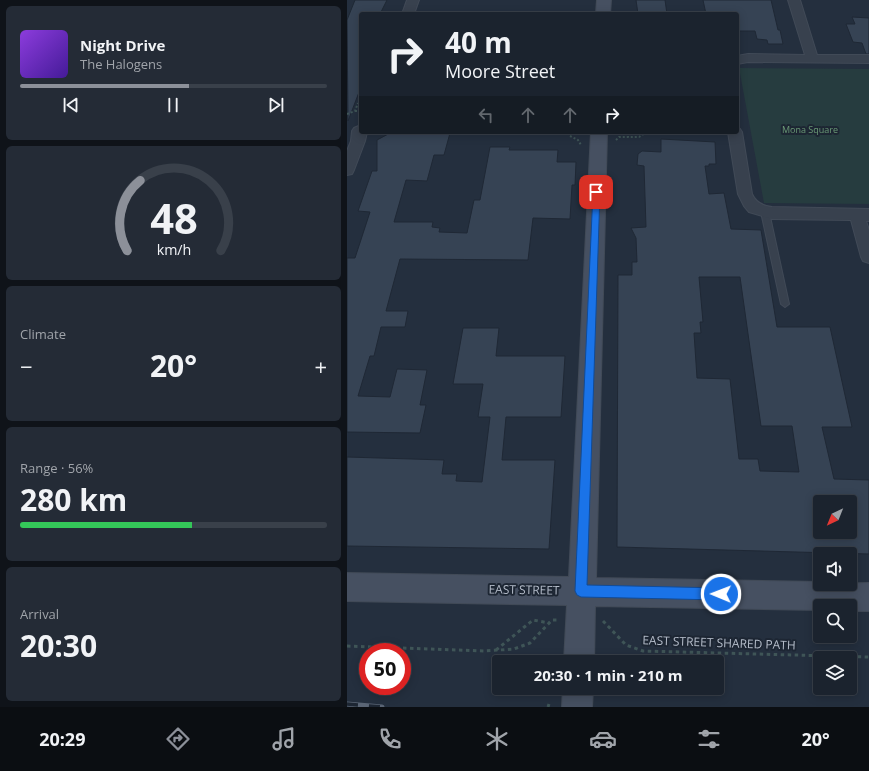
<!DOCTYPE html>
<html lang="en">
<head>
<meta charset="utf-8">
<style>
	:root { --surface:#1b232e; --page:#242b36; --text:#f1f3f6; --muted:#a0a4aa; --line:#39404a; --accent:#8c9099 }
	body { margin:0; font-family:"Open Sans",sans-serif; background:var(--page); color:var(--text); height:100vh; display:flex; flex-direction:column; font-size:15px; white-space:nowrap }
	* { box-sizing:border-box; margin:0 }
	p { font-size:13px; color:var(--muted) }
	.icon { flex:none; width:22px; height:22px; fill:none; stroke:currentColor; stroke-width:2; stroke-linecap:round; stroke-linejoin:round }
	.map { position:relative; flex:1; overflow:hidden }
	.side { display:flex; flex-direction:column; gap:6px; padding:6px; background:#0f1319; width:347px }
	.side>* { flex:none }
	.banner { position:absolute; left:12px; top:12px; width:380px; height:122px; border-radius:4px; box-shadow:0 2px 10px #0003,0 0 0 1px var(--line); background:#1b232e; color:var(--text); overflow:hidden }
	.needle { width:26px; rotate:223deg }
	.controls { position:absolute; left:466px; top:495px; display:grid; gap:8px }
	.controls a { display:grid; place-items:center; width:44px; height:44px; border-radius:4px; background:var(--surface); box-shadow:0 2px 10px #0003,0 0 0 1px var(--line); font-size:20px }
	.speed { position:absolute; left:12px; top:643px; display:flex; gap:8px; font-size:20px; font-weight:700; text-align:center }
	.speed>* { display:grid; place-content:center; width:52px; height:52px; border-radius:50%; background:var(--surface); box-shadow:0 2px 10px #0003,0 0 0 1px var(--line); line-height:1 }
	.speed .limit { border:6px solid #d22; background:#fff; color:#111 }
	.pin { position:absolute; display:grid; place-items:center; width:34px; height:34px; color:#fff; margin:-17px; border-radius:8px; box-shadow:0 2px 6px #0006 }
	.me { position:absolute; width:44px; margin:-22px; rotate:271deg; stroke-linejoin:round; filter:drop-shadow(0 0 3px #0008) }
	.turn { display:flex; align-items:center; gap:14px; height:84px; padding:0 20px; font-size:18px }
	.turn .icon { width:52px; height:52px; stroke-width:2.5 }
	.turn b { display:block; font-size:28px; line-height:34px }
	.lanes { display:flex; align-items:center; height:38px; padding:0 20px; background:#0003; justify-content:center; gap:20px; direction:ltr }
	.lanes .off { opacity:.35 }
	.big { font-size:30px; font-weight:700; line-height:1.1 }
	.side .tile { flex:1; display:flex; flex-direction:column; justify-content:center; gap:6px; min-width:0; padding:0 14px; border-radius:6px; background:var(--page) }
	.side .dial { align-items:center; gap:0 }
	.dial svg { height:104px; overflow:visible; fill:none; stroke:var(--line); stroke-width:7; stroke-linecap:round; text-anchor:middle }
	.dial text { fill:var(--text); stroke:none }
	.song { display:flex; align-items:center; gap:12px }
	.cover { width:48px; height:48px; border-radius:6px; background:linear-gradient(135deg,hsl(270 70% 55%),hsl(260 70% 35%)) }
	.played { height:4px; border-radius:2px; background:linear-gradient(90deg,var(--accent) 55%,var(--line) 55%) }
	.keys { display:flex; justify-content:space-around; direction:ltr }
	.heat { display:flex; justify-content:space-between; align-items:center; font-size:22px; direction:ltr }
	.charge { height:6px; border-radius:3px; background:linear-gradient(90deg,#34c759 56%,var(--line) 0) }
	.trip { position:absolute; left:145px; top:655px; width:232px; height:40px; border-radius:4px; background:var(--surface); box-shadow:0 2px 10px #0003,0 0 0 1px var(--line); font-weight:700; line-height:40px; text-align:center }
	.dock { display:flex; height:64px; justify-content:space-around; align-items:center; background:#0b0e12; color:var(--muted) }
	.dock .icon { width:28px; height:28px }
	.dock .selected { color:var(--accent) }
	.dock b { font-size:18px; color:var(--text) }
	main { display:flex; flex:1; min-height:0 }
	.map>svg:first-child { display:block }
</style>
</head>
<body>
<main>
<section class="side">
<div class="tile">
<div class="song"><i class="cover"></i><div><b>Night Drive</b><p>The Halogens</p></div></div>
<div class="played"></div>
<div class="keys"><svg class="icon" aria-label="previous" viewBox="0 0 24 24"><path d="M18 5L8 12l10 7zM5 5v14"/></svg><svg class="icon" aria-label="pause" viewBox="0 0 24 24"><path d="M8 5v14M16 5v14"/></svg><svg class="icon" aria-label="next" viewBox="0 0 24 24"><path d="M6 5l10 7-10 7zM19 5v14"/></svg></div>
</div>
<div class="tile dial"><svg viewBox="0 0 100 80">
<path d="M14 69A42 42 0 1 1 86 69"/>
<path d="M14 69A42 42 0 0 1 24 15" stroke="#8c9099"/>
<text x="50" y="56" font-size="32" font-weight="700">48</text>
<text x="50" y="72" font-size="11">km/h</text>
</svg></div>
<div class="tile"><p>Climate</p>
<div class="heat"><a>−</a><b class="big">20°</b><a>+</a></div>
</div>
<div class="tile"><p>Range · 56%</p><b class="big">280 km</b><div class="charge"></div></div>
<div class="tile"><p>Arrival</p><b class="big">20:30</b></div>
</section>
<div class="map">
<svg width="522" height="707" viewBox="0 0 522 707">
	<rect width="100%" height="100%" fill="#242f3e"/>
	<!-- green -->
	<path fill="#263c3f" d="M392 68 522 69V204L417 203Z"/>
	<!-- building -->
	<path fill="#364354" stroke="#1f2835" fill-rule="evenodd" d="M8 0H40L33 14H14V87L1 121 0 20Z
		M289 0H318L320 14H291Z
		M356 0H424L431 30H433L436 44H421L420 40 410 39 408 31H390V14H359Z
		M505 17 522 18V54H519L515 43 506 42 499 24H508Z
		M45 132 103 133 97 155H87L80 181 59 180 47 222H86L85 227 93 228 92 232 120 233 127 200H133L143 147H163L162 150H211L210 162H229L228 185H225L223 219 186 218 181 260 53 259 39 311H61L58 327H34L27 356H23L11 396 43 397 50 369 80 370 73 405H79L73 433 0 432V258H8L23 212 11 211 25 171H30V140Z
		M314 139 368 142 369 164H362V166H358L362 194 377 193 384 229 414 230 430 327H483L505 427H475L487 479 522 480V554L270 547 271 275H285V262H290L289 238 284 228 299 227 297 166 290 165 291 154 295 151 314 152ZM352 277H393L414 426H445L452 472 413 471 411 459H392L383 379 350 378 347 333H354L353 322H356ZM473 502H503V532H473Z
		M116 328H152L149 356H218L214 417H159L155 460H208L202 549 0 546V457L97 460 95 474H110L109 481 135 482 143 417H131L136 384H106Z"/>
	<g fill="none" stroke-linecap="round" stroke-linejoin="round">
		<!-- lane casing -->
		<g stroke="#414a57" stroke-width="2">
			<path id="lane" d="M418 209 422 212 442 304 438 307 434 304 414 212Z"/>
		</g>
		<!-- street casing -->
		<g stroke="#414a57" stroke-width="2">
			<path id="street" d="M60 0H72L67 14H55Z
				M441 0H453L470 55H522V63L401 62 390 64V56L401 54 458 55Z
				M14 125V132H20L18 141 7 170 5 174 0 175V151L4 141 5 131 7 128Z
				M390 128 393 129 395 132 405 194C409 203 416 206 425 207L522 209V221H519L522 230V263L516 261 514 257 504 220 425 219 402 212 397 206 391 194 381 132H390Z"/>
		</g>
		<!-- secondary casing -->
		<g stroke="#414a57" stroke-width="2">
			<path id="secondary" d="M250 0H264L263 14H249Z
				M244 132H260L249 578 473 582V584L522 583V611H503V606H473V610L248 606 247 662H217L220 605 0 601V573L222 577Z
				M216 688H246L245 707H215Z"/>
		</g>
		<!-- path-far1 -->
		<path stroke="#3f5557" stroke-width="2" stroke-dasharray="2 2" stroke-linecap="butt" d="M8 111H14
			M0 114 8 111 11 103
			M223 132V136L231 140 234 145
			M281 132V137
			M269 140 272 137H292L300 132"/>
		<!-- path -->
		<path stroke="#3f5557" stroke-width="3" stroke-dasharray="3.5 3.5" stroke-linecap="butt" d="M256 621 279 645 296 651 522 657
			M0 646 137 651 167 649 183 643 205 620H211
			M149 650 186 620 202 623
			M201 707 202 704"/>
		<!-- lane -->
		<use href="#lane" fill="#38414e" fill-rule="evenodd"/>
		<!-- street -->
		<use href="#street" fill="#38414e" fill-rule="evenodd"/>
		<!-- secondary -->
		<use href="#secondary" fill="#465061" fill-rule="evenodd"/>
		<!-- rail casing -->
		<g stroke="#5a6575" stroke-width="5">
			<path id="rail" d="M0 704 35 707"/>
		</g>
		<!-- rail -->
		<use href="#rail" stroke="#1d2633" stroke-width="3.5" stroke-dasharray="11" stroke-linecap="butt"/>
	</g>
	<!-- route -->
	<path fill="#1a73e8" stroke="#114b97" d="M249 189 253 192 240 585 374 588 379 590 380 594 379 598 374 600 234 597 230 595 228 591 246 192Z"/>
	<g text-anchor="middle" stroke-width="4" stroke-linejoin="round" paint-order="stroke">
		<!-- far-park labels -->
		<g font-size="9" fill="#6b9a76" stroke="#1d2633">
			<text x="463" y="133">Mona Square</text>
		</g>
		<!-- near-street labels -->
		<g font-size="12" fill="#b4bcc9" stroke="#1d2633">
			<text transform="translate(177 590) rotate(1)" y="4">EAST STREET</text>
			<text transform="translate(372 643) rotate(2)" y="4">EAST STREET SHARED PATH</text>
		</g>
	</g>
</svg>
<div class="controls">
<a><svg class="needle" viewBox="-14 -14 28 28"><path d="M0-13l5 13h-10z" fill="#e53935"/><path d="M0 13l5-13h-10z" fill="#a0a4aa"/></svg></a>
<a><svg class="icon" aria-label="sound" viewBox="0 0 24 24"><path d="M4 9h4l5-4v14l-5-4H4zM17 9q2 3 0 6"/></svg></a>
<a><svg class="icon" aria-label="search" viewBox="0 0 24 24"><circle cx="10" cy="10" r="6"/><path d="M15 15l6 6"/></svg></a>
<a><svg class="icon" aria-label="layers" viewBox="0 0 24 24"><path d="M12 4l9 5-9 5-9-5zM3 14l9 5 9-5"/></svg></a>
</div>
<div class="speed"><div class="limit">50</div></div>
<div class="pin" style="left:249px;top:192px;background:#d93025"><svg class="icon" aria-label="arrive" viewBox="0 0 24 24"><path d="M6 21V4h12l-3 4 3 4H6"/></svg></div>
<svg class="me" style="left:374px;top:594px" viewBox="-20 -20 40 40"><circle r="17" fill="#1a73e8" stroke="#fff" stroke-width="3"/><path d="M0-11L8 9 0 5-8 9z" fill="#fff"/></svg>
<div class="trip">20:30 · 1 min · 210 m</div>
<div class="banner">
<div class="turn"><svg class="icon" aria-label="right" viewBox="0 0 24 24"><path d="M7 20v-9h11M14 6l5 5-5 5"/></svg><div><b>40 m</b>Moore Street</div></div>
<div class="lanes"><svg class="icon off" aria-label="left" viewBox="0 0 24 24"><path d="M17 20v-9H6M10 6l-5 5 5 5"/></svg><svg class="icon off" aria-label="ahead" viewBox="0 0 24 24"><path d="M12 20V5M6 11l6-6 6 6"/></svg><svg class="icon off" aria-label="ahead" viewBox="0 0 24 24"><path d="M12 20V5M6 11l6-6 6 6"/></svg><svg class="icon" aria-label="right" viewBox="0 0 24 24"><path d="M7 20v-9h11M14 6l5 5-5 5"/></svg></div>
</div>
</div>
</main>
<nav class="dock">
<b>20:29</b>
<svg class="icon selected" aria-label="directions" viewBox="0 0 24 24"><path d="M12 3l9 9-9 9-9-9zM9 14v-3h6M13 9l2 2-2 2"/></svg>
<svg class="icon" aria-label="music" viewBox="0 0 24 24"><path d="M9 18V5l10-2v13"/><circle cx="6" cy="18" r="3"/><circle cx="16" cy="16" r="3"/></svg>
<svg class="icon" aria-label="phone" viewBox="0 0 24 24"><path d="M5 4h4l2 5-3 2q2 4 5 5l2-3 5 2v4C11 20 4 13 5 4z"/></svg>
<svg class="icon" aria-label="climate" viewBox="0 0 24 24"><path d="M12 3v18M4 7l16 10M4 17L20 7"/></svg>
<svg class="icon" aria-label="car" viewBox="0 0 24 24"><path d="M5 17H2v-5l4-1 3-4h7l3 4 3 1v5h-3M9 17h6M6 11h13"/><circle cx="7" cy="17" r="2"/><circle cx="17" cy="17" r="2"/></svg>
<svg class="icon" aria-label="filters" viewBox="0 0 24 24"><path d="M4 7h16M4 17h16"/><circle cx="9" cy="7" r="2"/><circle cx="15" cy="17" r="2"/></svg>
<b>20°</b>
</nav>
</body>
</html>
